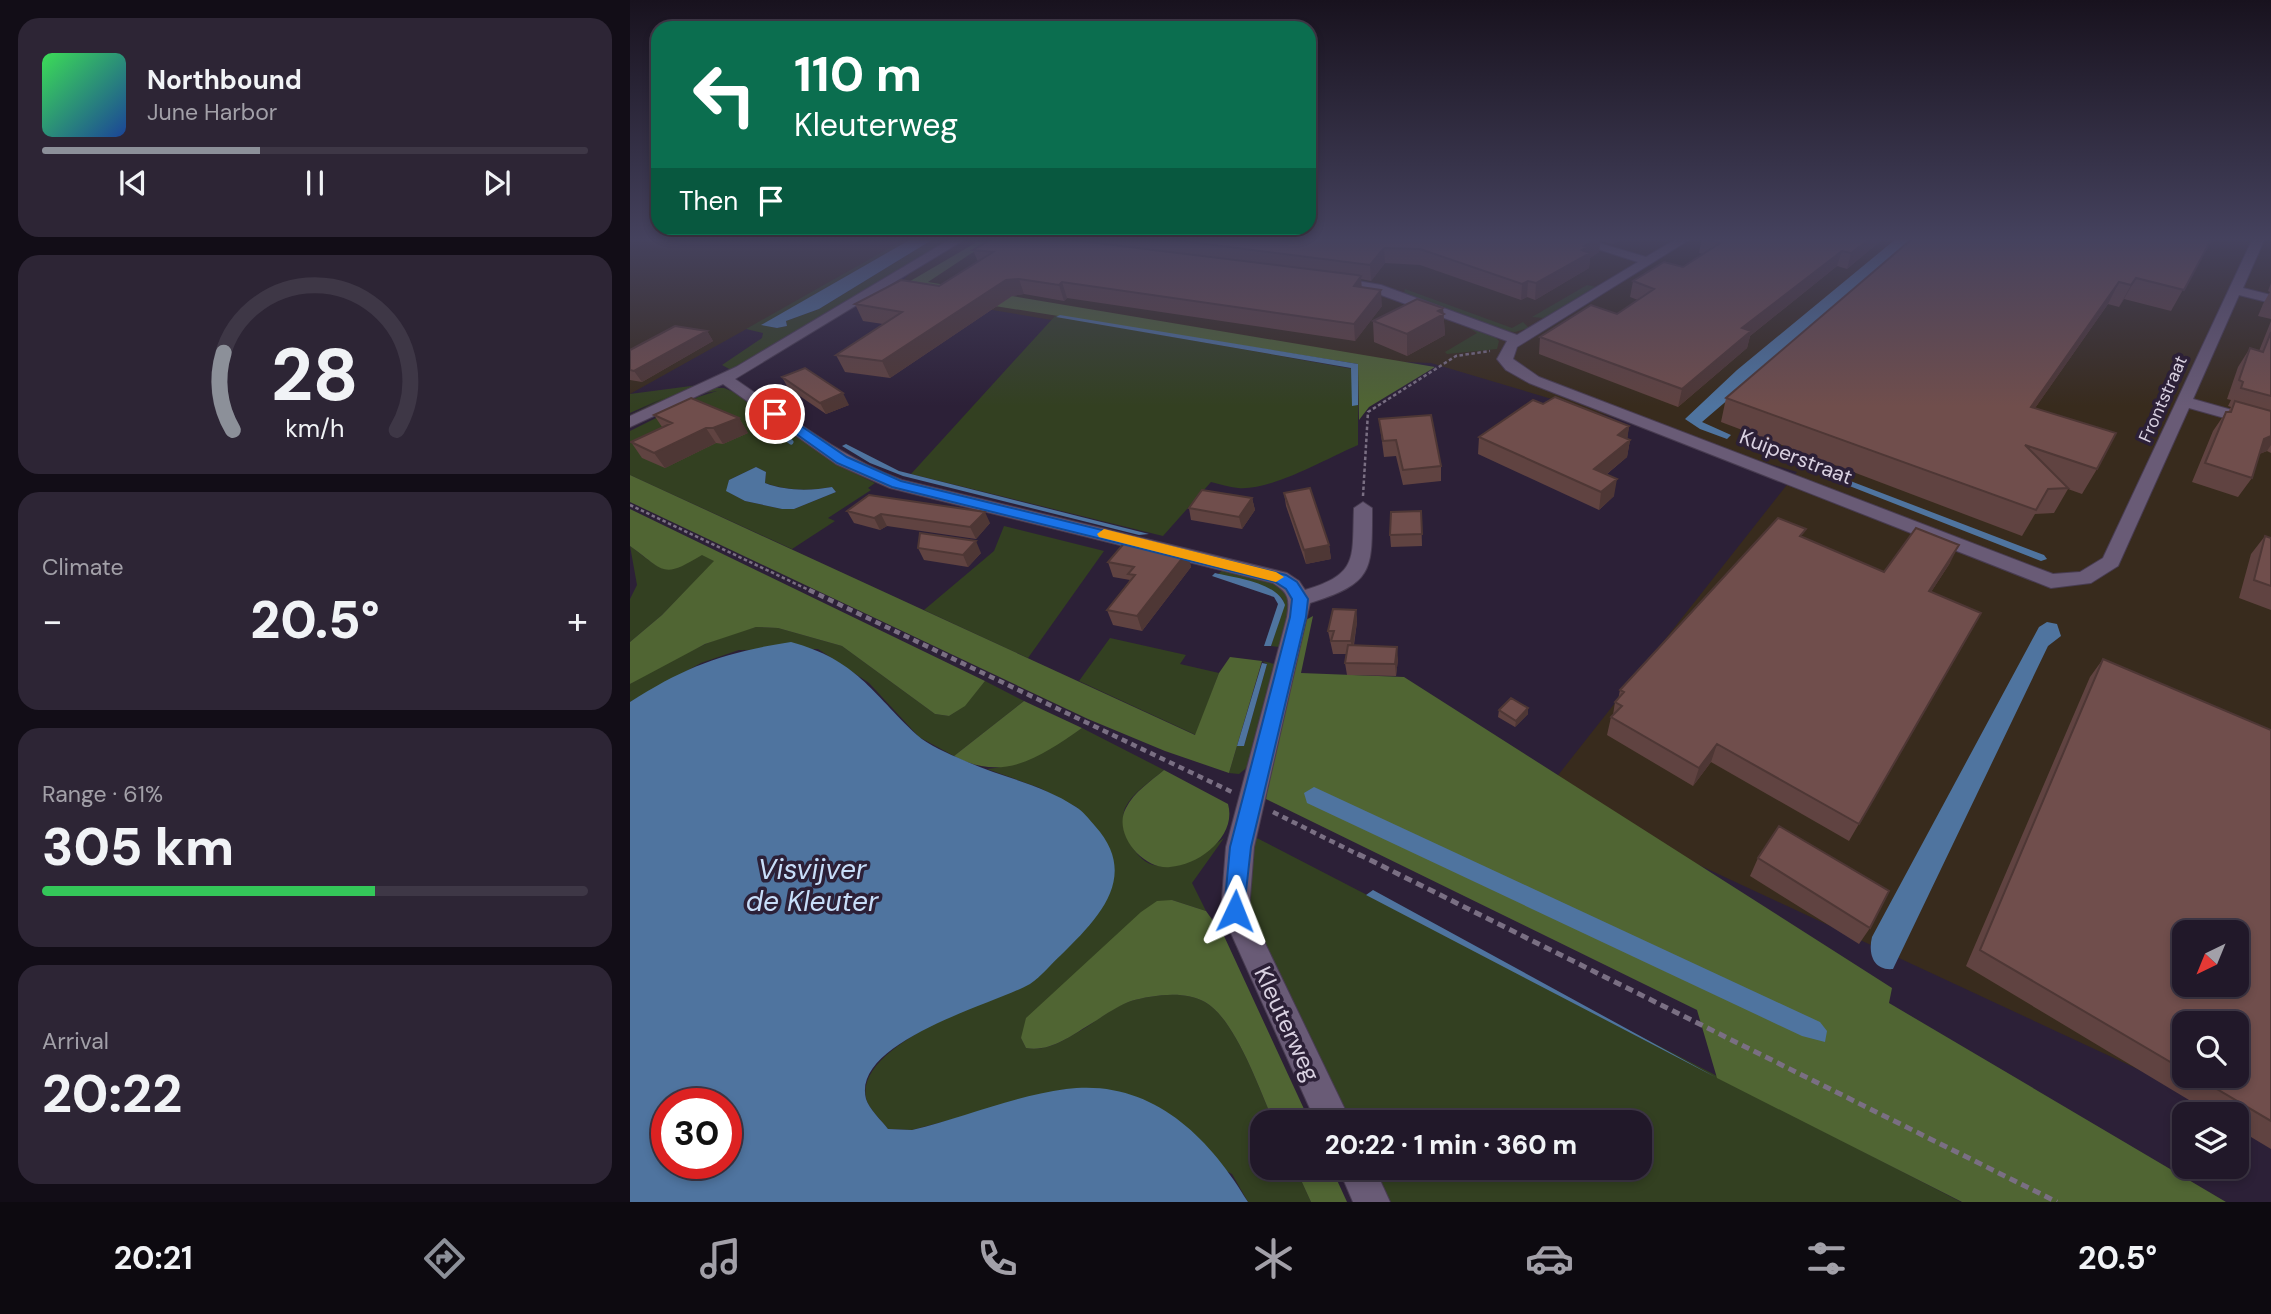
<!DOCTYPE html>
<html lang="en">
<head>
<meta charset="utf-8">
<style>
	:root { --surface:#211829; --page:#2d2535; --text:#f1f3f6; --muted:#a2a0a8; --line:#3e3746; --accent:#8c9099 }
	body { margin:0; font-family:"DM Sans",sans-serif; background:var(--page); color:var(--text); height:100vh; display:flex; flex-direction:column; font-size:26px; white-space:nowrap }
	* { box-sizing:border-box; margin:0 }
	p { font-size:23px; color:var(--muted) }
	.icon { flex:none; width:38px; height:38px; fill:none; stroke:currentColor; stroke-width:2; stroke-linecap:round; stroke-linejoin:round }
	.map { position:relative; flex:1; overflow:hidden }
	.panel { display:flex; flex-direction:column; gap:18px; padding:18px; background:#120d17; width:630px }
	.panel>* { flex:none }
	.banner { position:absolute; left:21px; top:21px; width:665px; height:214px; border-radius:21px; box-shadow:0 4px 10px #0003,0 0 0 2px var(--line); background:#0b6e4f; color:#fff; overflow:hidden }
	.needle { width:46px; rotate:223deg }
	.buttons { position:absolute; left:1542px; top:920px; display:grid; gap:14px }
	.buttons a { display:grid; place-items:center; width:77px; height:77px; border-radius:14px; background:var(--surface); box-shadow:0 4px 10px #0003,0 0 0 2px var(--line); font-size:35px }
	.speed { position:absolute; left:21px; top:1088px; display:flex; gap:14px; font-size:35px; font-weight:700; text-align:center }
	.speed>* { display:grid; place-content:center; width:91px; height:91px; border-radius:50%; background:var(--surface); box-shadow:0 4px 10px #0003,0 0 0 2px var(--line); line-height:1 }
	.speed .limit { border:10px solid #d22; background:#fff; color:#111 }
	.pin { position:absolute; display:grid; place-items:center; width:60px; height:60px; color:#fff; margin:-30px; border:4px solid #fff; border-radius:50%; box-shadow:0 2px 7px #0007 }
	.me { position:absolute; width:77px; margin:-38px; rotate:2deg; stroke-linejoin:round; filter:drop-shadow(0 0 5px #0008) }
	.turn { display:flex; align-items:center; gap:24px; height:147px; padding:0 28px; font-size:32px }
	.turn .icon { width:91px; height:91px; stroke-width:2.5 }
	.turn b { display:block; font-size:49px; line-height:60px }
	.then { display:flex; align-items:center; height:66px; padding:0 28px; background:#0003; gap:14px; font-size:26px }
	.big { font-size:52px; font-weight:800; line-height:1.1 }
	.panel .widget { flex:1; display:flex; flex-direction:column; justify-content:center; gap:10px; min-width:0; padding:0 24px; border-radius:21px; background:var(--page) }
	.panel .dial { align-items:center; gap:0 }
	.dial svg { height:182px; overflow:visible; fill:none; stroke:var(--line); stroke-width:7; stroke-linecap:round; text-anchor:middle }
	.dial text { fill:var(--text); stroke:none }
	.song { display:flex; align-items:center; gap:21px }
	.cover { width:84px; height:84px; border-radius:10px; background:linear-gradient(135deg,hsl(130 70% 55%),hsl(220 70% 35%)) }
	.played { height:7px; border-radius:4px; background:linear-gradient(90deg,var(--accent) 40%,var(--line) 40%) }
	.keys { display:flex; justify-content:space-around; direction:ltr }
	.heat { display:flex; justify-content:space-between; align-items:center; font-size:38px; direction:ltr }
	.charge { height:10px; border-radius:5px; background:linear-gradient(90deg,#34c759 61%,var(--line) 0) }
	.trip { position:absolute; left:620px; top:1110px; width:402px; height:70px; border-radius:21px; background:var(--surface); box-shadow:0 4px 10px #0003,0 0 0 2px var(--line); font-weight:800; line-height:70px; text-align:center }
	.dock { display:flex; height:112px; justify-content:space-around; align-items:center; background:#0d0a10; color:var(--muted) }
	.dock .icon { width:49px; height:49px }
	.dock .current { color:var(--accent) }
	.dock b { font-size:32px; color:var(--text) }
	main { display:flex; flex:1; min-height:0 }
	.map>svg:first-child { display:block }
</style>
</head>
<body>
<main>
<section class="panel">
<div class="widget">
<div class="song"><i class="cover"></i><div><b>Northbound</b><p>June Harbor</p></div></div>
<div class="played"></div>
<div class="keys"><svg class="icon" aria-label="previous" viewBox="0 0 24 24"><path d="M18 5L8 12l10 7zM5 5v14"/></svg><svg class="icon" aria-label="pause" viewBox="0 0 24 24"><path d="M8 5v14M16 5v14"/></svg><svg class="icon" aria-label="next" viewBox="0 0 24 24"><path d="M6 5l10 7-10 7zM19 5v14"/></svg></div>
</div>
<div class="widget dial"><svg viewBox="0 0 100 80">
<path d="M14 69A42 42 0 1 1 86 69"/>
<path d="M14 69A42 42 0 0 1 10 35" stroke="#8c9099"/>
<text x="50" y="56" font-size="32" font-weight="700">28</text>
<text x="50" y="72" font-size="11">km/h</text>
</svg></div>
<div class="widget"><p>Climate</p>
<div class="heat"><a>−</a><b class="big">20.5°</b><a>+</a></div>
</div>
<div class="widget"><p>Range · 61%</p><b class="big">305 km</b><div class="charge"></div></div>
<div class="widget"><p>Arrival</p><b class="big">20:22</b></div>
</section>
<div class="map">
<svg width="1641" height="1202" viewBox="0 0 1641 1202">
	<rect width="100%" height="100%" fill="#2c2037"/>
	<!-- industrial -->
	<path fill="#382b1d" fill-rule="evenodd" d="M0 238H280L0 394Z
		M316 238H1641V1131L914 793 1167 472 801 363 644 357 260 293ZM1554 933H1606V985H1554ZM1554 1024H1606V1076H1554Z"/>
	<!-- green -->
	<path fill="#334021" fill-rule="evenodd" d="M277 238H283L132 325 147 328 157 326 156 321 189 309 305 238H326L109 369 103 371 92 365 132 338 133 333 116 329Z
		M957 285 966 287 914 318 902 317Z
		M775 289 882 328 893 322 899 328 885 332 869 330 774 294Z
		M425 316 723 369 722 405 728 403V445C697 458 642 491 608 488 599 487 590 484 581 482L533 536 281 474Z
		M839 328 864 336 869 341 867 349 817 354 815 352 847 333Z
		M76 384 0 419V415L34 398 0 413V394Z
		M80 388H94L106 393 218 470 245 483 238 488 241 490 198 518 205 521 162 549 0 475V431L68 397 87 391 64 395 0 427V423ZM126 467 136 472 135 483C157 491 180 491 202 487L206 492 164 509H152L115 501 97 491 99 480Z
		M374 526 474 551 398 658 294 610 364 551Z
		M0 546C34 571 33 578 72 554L85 561 32 615 0 642V599L7 585Z
		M594 569C626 577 648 575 663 607L649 647 641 646 654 605 652 598 588 574Z
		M126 627 148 628 212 646 305 714 319 716 334 706 355 681 394 701 324 756 289 737 239 683 188 649 109 650 71 663 0 702V684C39 660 81 638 126 627Z
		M480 638 556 655 550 664 589 673 566 735 449 681Z
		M632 661 649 665 625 761 609 774 599 773 607 746H614L637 664Z
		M452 728 534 770C521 781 503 792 495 808 491 818 495 831 499 840 520 888 564 860 594 838L562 883 576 911 542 900 391 1038 396 1048C419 1052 435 1039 455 1028 469 1019 485 1006 501 1001 522 995 555 990 575 1002 606 1020 629 1089 644 1122H632V1167H665L681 1202H618L602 1174 436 1089 282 1130 258 1129C252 1121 238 1108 236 1098 225 1045 362 998 401 983L448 808 410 788 357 769C394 765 422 748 452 728Z
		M623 836 1331 1202H754L737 1167H1010V1122H715L615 907Z"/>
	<!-- forest -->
	<path fill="#506533" d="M347 242 357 243 298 282 805 367 739 407 729 420 728 364 265 290Z
		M0 475 565 735 589 673 600 657 632 661 599 773 535 751 458 719 0 502Z
		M0 509 355 681 335 706 319 716 305 714 212 646 148 628 126 627 75 644 0 684V642L32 615 84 561 72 555C32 579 36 572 0 546Z
		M683 616 671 673 774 677 1262 988 1259 1003 1596 1202H1332L1087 1078 1067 1010 636 799 638 771 674 621Z
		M394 701 452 728C410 757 374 783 324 756Z
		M534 770 598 804C607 836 570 865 540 867 513 870 482 833 496 808 504 792 521 781 534 770Z
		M542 900 576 911 594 936 680 1122H644C629 1089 606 1020 575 1002 555 990 522 995 501 1001 487 1006 472 1017 459 1025 439 1037 420 1052 396 1048L391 1038 396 1018 511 912 527 901Z
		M665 1167H701L717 1202H681Z"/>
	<!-- water -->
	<path fill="#4f749f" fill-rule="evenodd" d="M283 238H305L189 309 156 321 157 326 147 328 131 325Z
		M1267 238H1286L1072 422 1101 435 1097 439 1070 429 1055 419 1107 370Z
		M430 315 728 364V405L722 406 721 368 426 317Z
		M216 444 269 471 519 534 509 535 273 476 240 463 212 446Z
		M126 467 136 472 135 483C156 491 180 491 202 487L206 492 164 509H152L115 501 96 491 99 480Z
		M1202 474 1414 555 1417 559 1411 561 1199 478Z
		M585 573C605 578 647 582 655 605L641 646H634L648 604 644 597 582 576Z
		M1417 622 1427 624 1431 636 1418 646 1263 969C1243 971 1238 953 1242 937L1409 627Z
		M161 642C227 660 241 692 287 735 298 745 319 754 333 760 370 777 412 784 446 807 453 811 459 819 465 826 510 876 469 918 431 955 421 964 411 977 400 984 365 1004 221 1041 236 1099 239 1109 252 1121 258 1129L282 1130C333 1118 383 1096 436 1089 520 1078 578 1135 618 1202H0V702C56 666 95 652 161 642ZM37 1104H96V1164H37Z
		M632 663 637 664 614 746H607Z
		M684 787 1190 1022 1197 1031 1195 1042 1172 1036 677 803 674 793Z
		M743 890 1087 1078 736 895Z"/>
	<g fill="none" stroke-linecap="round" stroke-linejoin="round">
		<!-- stream -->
		<path stroke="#4f749f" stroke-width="5" d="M143 429 161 442"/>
		<!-- minor casing -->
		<g stroke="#483c51" stroke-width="2">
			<path id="minor" d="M322 238H337L105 379C159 416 210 457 272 480L657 573 669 581 675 590C729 574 722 558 724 508L733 502 742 508C742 571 744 583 680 603L624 847 619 910 721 1122H686L591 911 596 847 657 617C660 599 659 593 643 583L260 488 206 464 93 384 0 427V416L106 367Z
				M933 238H952L1016 257 1048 238H1062L887 347 883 359 909 377 1423 574 1450 572 1473 558 1623 238H1635L1613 288 1641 295V303L1609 295 1563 399 1641 421V431L1559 408 1488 566 1461 583 1421 588 899 383 876 370 867 359 877 341 743 292 697 281 704 277 751 285 887 335 1008 262Z
				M708 1167H744L760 1202H723Z"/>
		</g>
		<!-- path-far2 -->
		<path stroke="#7a6f83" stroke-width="2.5" stroke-dasharray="3.5 2.5" stroke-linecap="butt" d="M733 496 738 412 826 356 860 351
			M0 505 183 592"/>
		<!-- path-far1 -->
		<path stroke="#7a6f83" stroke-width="4.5" stroke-dasharray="6 4.5" stroke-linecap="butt" d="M179 590 602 792
			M643 812 731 856"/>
		<!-- path -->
		<path stroke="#7a6f83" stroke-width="5" stroke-dasharray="8 5" stroke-linecap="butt" d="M728 854 1427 1202"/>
		<!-- minor -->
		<use href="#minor" fill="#695b76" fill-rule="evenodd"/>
	</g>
	<!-- wall -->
	<path fill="#604341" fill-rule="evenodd" d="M198 238H228L223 241Z
		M364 238H994L983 244 970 241 969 252 960 258 959 268 905 300 897 297 891 300 790 265 755 263 741 281 731 279V287L752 306 725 341 437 298 434 301 394 294 382 296 260 378 215 372 206 355 253 324 233 321 225 304 309 286 348 262 343 250Z
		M1072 238H1254L1217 269 1207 266 1120 336 1117 348 1048 407 909 354 910 337 987 314 1008 300 1000 297 1003 281 1053 267 1073 254 1069 253Z
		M1582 238 1541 311 1494 299 1489 307 1478 304 1405 408 1467 469 1452 494 1438 489 1424 513 1405 514 1392 536 1091 422 1096 398 1480 240Z
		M1641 283V319L1628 316 1633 304 1640 292 1638 291Z
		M813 308 815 335 777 356 744 342 743 321Z
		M1641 321V453L1637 451 1629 454 1622 478 1608 497 1562 482 1583 431 1596 412H1598L1601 407 1598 406 1601 400 1597 399 1608 367 1620 348 1629 351Z
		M77 331 83 341 12 382 0 380V350Z
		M152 377 219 405 196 414 158 388Z
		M913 404 999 426 997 439 1000 440 997 457 977 474 984 496 969 510 848 454 849 437Z
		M24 415 109 418 118 433 93 444 86 443 35 468 12 458 1 442 32 427Z
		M749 419 811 466V481L773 485 766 456 754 457Z
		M654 493 699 545 701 559 676 564 656 506Z
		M622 498 625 510 612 529 561 520 559 508Z
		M217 511 360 523 346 539 257 526 250 530 224 523Z
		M791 511 792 546 761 547 760 535Z
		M1635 536 1641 538V610L1609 598 1621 554Z
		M1173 538 1254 572 1320 563 1301 592 1341 631 1219 841 1081 762 1063 786 977 735 981 717 983 715 985 702 988 700 990 690Z
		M288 548 351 553 338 567 294 560Z
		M557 552 561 567 512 631 483 625 477 610 500 580 483 577 478 562Z
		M726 610 727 622 724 645 768 659 766 676 717 675 715 663 717 654H703L698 631Z
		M1473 659 1641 730V1149L1606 1128V1115H1584L1336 966 1460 677ZM1554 1024 1606 1076H1554Z
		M869 710 898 714 885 727 868 717Z
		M1128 858 1240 928 1229 944 1120 876Z"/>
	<!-- shaded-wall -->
	<path fill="#4e3735" d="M969 238H971L969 252 960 258 959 268 905 300 906 283 954 246Z
		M984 238H994L983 244Z
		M1241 238H1254L1217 269 1221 253Z
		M754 248 755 263 741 281 740 265Z
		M1212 251 1207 266 1120 336 1117 348 1048 407 1052 389 1112 328Z
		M731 276 732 292 724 286Z
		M1506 278 1494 299 1489 307 1501 285Z
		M389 279 394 294 382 296 260 378 252 361 376 280Z
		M898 281 897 297 891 300 892 284Z
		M432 282 437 298 434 301 429 285Z
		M1489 282 1478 304 1389 431 1401 407Z
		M751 290 752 306 725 341 724 324Z
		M813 308 815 335 777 356V334Z
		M77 331 83 341 12 382 4 371Z
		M213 393 219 405 196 414 190 403Z
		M109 418 118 433 93 444 83 428Z
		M999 426 997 442 1000 440 997 457 962 486 964 469 988 435Z
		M76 428 86 443 35 468 24 453Z
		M1641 436V445L1637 451 1620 458 1634 439Z
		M987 479 984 496 969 510 971 492Z
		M622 498 625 510 612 529 609 517Z
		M355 512 360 523 346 539 340 527Z
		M251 514 257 526 250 530 244 518Z
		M346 541 351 553 338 567 333 555Z
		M699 545 701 559 676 564 674 550Z
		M1329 545 1320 563 1290 609 1299 591Z
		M557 552 561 567 512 631 507 616Z
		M726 610 727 622 722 654 721 641Z
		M767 647 768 659 766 676 765 664Z
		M898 708V714L885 727 886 721Z
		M1087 744 1081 762 1063 786 1069 768Z"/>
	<!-- building -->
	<path fill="#704e4c" stroke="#4e3735" stroke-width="2" fill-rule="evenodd" d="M364 238H426L727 275 731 276 724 286 751 290 724 324 432 282 429 285 389 279 376 280 252 361 206 355 272 312 225 304 271 280 309 286 363 252 343 250Z
		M529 238H969L954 246 957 247 952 250 960 253 906 283 898 281 892 284 790 249 754 248 740 265Z
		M1072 238H1241L1221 253 1212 251 1112 328 1121 331 1052 389 910 337 961 305 987 314 1024 289 1003 281 1034 262 1053 267 1090 243Z
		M1283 238H1472L1480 240 1482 238H1582L1554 290 1506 278 1501 285 1489 282 1401 407 1486 433 1467 469 1395 445 1438 488 1418 489 1406 510 1096 398Z
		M787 299 813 308 808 311 814 314 777 334 743 321Z
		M45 326 77 331 4 371 0 370V350Z
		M1641 332V396L1611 388 1613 382 1609 380 1620 348 1633 352Z
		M175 368 213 393 190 403 152 377Z
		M925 397 999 426 988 435 1000 440 964 469 987 479 971 492 849 437 903 400 913 404Z
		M61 398 109 418 83 428H76L24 453 1 442 42 423 24 415Z
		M1605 401 1641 411V436L1634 439 1622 478 1575 463 1596 412H1601Z
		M801 415 811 466 773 470 766 440 753 441 749 419Z
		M680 488 699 545 674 550 654 493Z
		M572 490 622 498 609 517 559 508Z
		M239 495 355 512 340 527 251 514 244 518 217 511Z
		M791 511 792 534 760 535 761 512Z
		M1148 518 1176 529 1170 536 1254 572 1286 528 1329 545 1299 591 1351 613 1229 824 1087 744 1069 768 981 717 992 706 985 702 994 692 990 690Z
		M290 533 346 541 333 555 288 548Z
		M1635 536 1641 538V586L1624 580Z
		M496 541 557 552 507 616 477 610 505 575 498 574 504 567 478 562Z
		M703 609 726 610 721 641H701L704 631H698Z
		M718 645 767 647 765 664 715 663Z
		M1473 659 1641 730V1121L1565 1076H1606V1024H1554V1070L1350 950ZM1554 933H1606V985H1554Z
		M881 698 898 708 886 721 869 710Z
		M1149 826 1259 891 1240 928 1128 858Z"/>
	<!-- sky -->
	<linearGradient id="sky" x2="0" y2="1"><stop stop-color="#18121e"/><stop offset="0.59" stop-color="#45425e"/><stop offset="1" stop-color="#45425e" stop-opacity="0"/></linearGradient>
	<rect width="1641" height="406" fill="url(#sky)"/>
	<!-- route -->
	<path fill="#1a73e8" stroke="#114b97" stroke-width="2" d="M141 411H149L217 457 271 481 656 575 667 582 678 599 676 617 621 847 613 918 605 921 598 918 594 911 600 847 660 617 662 599 656 589 645 582 262 487 207 463 141 416Z"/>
	<!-- slow -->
	<path fill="#f59e0b" d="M474 529 646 572 654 577 646 582 469 537 467 534Z"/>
	<g text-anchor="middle" stroke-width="7" stroke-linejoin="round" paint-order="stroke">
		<!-- far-street labels -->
		<g font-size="18" fill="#d9d1e1" stroke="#2c2037">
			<text transform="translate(1533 399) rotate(-66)" y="6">Frontstraat</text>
		</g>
		<!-- street labels -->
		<g font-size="21" fill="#d9d1e1" stroke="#2c2037">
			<text transform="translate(1166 457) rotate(21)" y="7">Kuiperstraat</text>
		</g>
		<!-- near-street labels -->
		<g font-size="24" fill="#d9d1e1" stroke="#2c2037">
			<text transform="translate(657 1024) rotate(65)" y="8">Kleuterweg</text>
		</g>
		<!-- near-water labels -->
		<g font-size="28" font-style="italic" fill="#c8def9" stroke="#2c2037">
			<text x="182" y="879">Visvijver<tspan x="182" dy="32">de Kleuter</tspan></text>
		</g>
	</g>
</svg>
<div class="buttons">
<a><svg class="needle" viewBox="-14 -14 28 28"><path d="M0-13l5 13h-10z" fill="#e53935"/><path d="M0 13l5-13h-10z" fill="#a2a0a8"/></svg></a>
<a><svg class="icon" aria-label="search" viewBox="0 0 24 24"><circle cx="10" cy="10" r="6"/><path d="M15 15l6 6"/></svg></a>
<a><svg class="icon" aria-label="layers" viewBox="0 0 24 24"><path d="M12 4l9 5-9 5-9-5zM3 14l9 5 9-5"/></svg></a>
</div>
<div class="speed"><div class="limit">30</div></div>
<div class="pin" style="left:145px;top:414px;background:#d93025"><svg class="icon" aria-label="arrive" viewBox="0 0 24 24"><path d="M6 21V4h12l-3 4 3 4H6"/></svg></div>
<svg class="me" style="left:605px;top:911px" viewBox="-20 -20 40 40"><path d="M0-17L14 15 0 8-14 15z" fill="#1a73e8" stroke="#fff" stroke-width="4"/></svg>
<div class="trip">20:22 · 1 min · 360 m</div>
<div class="banner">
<div class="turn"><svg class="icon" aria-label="left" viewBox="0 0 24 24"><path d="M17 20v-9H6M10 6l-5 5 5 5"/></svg><div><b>110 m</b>Kleuterweg</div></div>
<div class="then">Then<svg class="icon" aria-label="arrive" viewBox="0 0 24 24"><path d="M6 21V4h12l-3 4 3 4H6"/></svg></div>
</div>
</div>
</main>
<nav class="dock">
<b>20:21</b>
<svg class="icon current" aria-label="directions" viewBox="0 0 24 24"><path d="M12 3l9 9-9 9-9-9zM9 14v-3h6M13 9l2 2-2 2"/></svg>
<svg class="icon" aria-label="music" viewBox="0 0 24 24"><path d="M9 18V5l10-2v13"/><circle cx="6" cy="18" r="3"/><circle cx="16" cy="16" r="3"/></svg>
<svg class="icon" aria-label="phone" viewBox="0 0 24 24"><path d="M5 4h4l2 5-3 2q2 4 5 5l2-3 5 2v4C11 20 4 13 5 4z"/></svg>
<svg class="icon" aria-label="climate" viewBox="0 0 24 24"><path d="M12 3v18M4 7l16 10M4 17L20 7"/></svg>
<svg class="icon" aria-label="car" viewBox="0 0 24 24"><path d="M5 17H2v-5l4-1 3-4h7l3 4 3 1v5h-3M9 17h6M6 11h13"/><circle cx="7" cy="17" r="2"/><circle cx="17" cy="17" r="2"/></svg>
<svg class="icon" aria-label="filters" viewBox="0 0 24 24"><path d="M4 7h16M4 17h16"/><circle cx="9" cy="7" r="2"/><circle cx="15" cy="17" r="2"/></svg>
<b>20.5°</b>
</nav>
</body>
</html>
